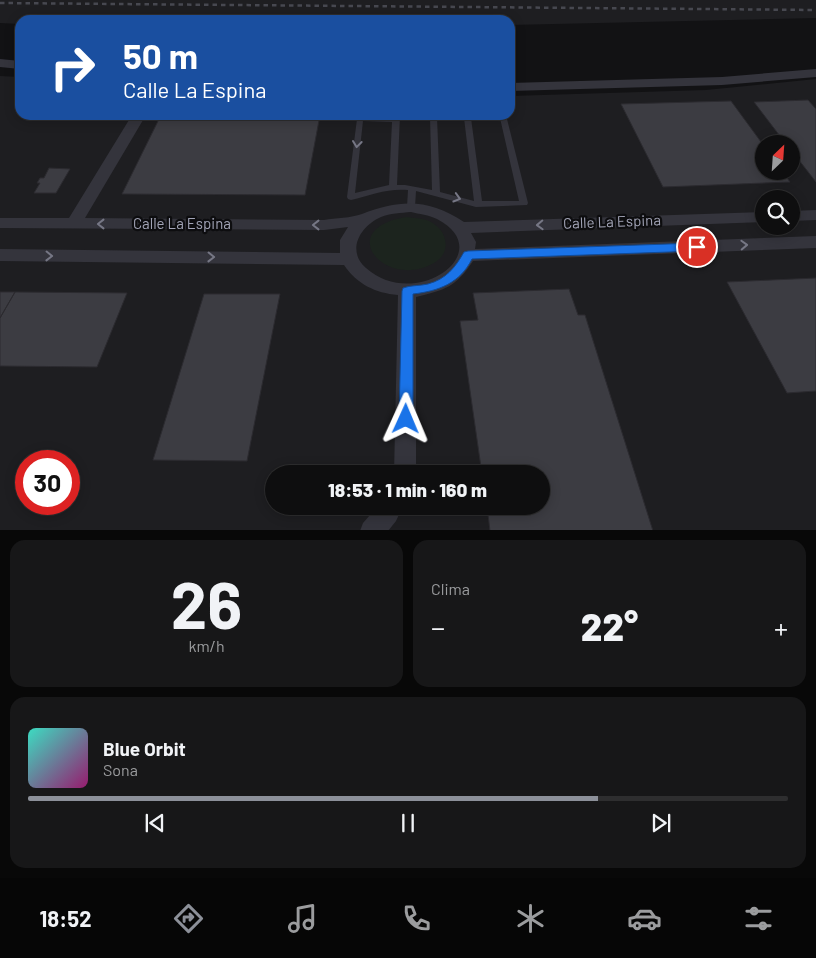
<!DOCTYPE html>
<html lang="es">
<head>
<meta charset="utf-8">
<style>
	:root { --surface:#0e0e0f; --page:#171718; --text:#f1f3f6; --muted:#9b9c9e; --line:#2e2e2f; --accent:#8c9099 }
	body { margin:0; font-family:Barlow,sans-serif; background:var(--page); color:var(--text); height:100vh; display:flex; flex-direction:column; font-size:19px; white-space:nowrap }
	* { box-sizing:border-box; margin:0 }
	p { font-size:16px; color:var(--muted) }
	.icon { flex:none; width:28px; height:28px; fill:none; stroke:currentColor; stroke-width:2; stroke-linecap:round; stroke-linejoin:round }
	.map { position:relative; height:530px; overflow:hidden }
	.details { display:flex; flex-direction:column; gap:10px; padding:10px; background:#080808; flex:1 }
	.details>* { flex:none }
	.banner { position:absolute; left:15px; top:15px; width:500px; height:105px; border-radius:15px; box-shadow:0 2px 12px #0003,0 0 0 1px var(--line); background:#1a4fa0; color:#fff; overflow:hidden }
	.needle { width:32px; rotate:25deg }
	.controls { position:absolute; left:755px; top:135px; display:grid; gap:10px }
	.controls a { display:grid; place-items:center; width:45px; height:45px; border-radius:50%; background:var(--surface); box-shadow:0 2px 12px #0003,0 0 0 1px var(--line); font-size:25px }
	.speed { position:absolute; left:15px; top:450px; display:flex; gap:10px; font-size:25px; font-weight:700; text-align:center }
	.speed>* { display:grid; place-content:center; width:65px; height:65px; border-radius:50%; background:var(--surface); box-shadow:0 2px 12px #0003,0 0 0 1px var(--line); line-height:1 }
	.speed .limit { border:8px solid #d22; background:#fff; color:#111 }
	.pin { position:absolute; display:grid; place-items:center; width:42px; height:42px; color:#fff; margin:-21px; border:2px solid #fff; border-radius:50%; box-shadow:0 1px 5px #0007 }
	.me { position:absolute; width:55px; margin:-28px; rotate:1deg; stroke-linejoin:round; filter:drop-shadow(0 0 4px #0008) }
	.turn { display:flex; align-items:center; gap:18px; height:105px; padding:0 25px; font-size:22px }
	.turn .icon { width:65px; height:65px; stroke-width:2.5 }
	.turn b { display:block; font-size:35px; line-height:42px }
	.big { font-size:38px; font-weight:800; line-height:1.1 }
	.details .card { flex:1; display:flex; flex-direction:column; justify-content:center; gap:8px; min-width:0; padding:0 18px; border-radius:15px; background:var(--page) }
	.details .dial { align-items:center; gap:0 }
	.dial b { font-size:65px; line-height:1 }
	.song { display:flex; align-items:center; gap:15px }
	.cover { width:60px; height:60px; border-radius:8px; background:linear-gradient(135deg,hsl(170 70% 55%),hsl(320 70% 35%)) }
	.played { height:5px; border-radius:2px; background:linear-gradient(90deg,var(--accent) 75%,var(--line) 75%) }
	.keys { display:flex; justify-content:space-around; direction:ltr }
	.heat { display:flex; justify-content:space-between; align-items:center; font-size:28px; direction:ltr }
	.details .tiles { flex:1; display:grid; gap:10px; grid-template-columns:1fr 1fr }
	.card:last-child { grid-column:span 2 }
	.trip { position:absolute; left:265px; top:465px; width:285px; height:50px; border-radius:25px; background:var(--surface); box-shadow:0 2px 12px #0003,0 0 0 1px var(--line); font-weight:800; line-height:50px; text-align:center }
	.dock { display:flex; height:80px; justify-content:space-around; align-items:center; background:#060606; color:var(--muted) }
	.dock .icon { width:35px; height:35px }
	.dock .active { color:var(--accent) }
	.dock b { font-size:22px; color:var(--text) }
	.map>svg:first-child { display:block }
</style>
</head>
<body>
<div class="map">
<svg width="816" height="531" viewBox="0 0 816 531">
	<rect width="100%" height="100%" fill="#121214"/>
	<!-- built -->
	<path fill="#1e1e21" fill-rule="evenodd" d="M0 0H816V18L510 25V20H20V24L0 23Z
		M0 76 20 77V115H510V96L706 90 816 79V530H0ZM764 144H791V171H764ZM764 199H791V226H764ZM26 461H69V504H26ZM274 474H541V506H274Z"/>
	<!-- green -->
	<path fill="#1c241e" d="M406 217C414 218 421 218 429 221 447 229 453 252 434 263 385 291 333 229 406 217Z"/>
	<!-- building -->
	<path fill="#3c3c42" stroke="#2c2b30" d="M808 100 816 109V182L791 150V144H786L754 102Z
		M731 101 764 146V171H782L790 182 663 187 621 104Z
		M161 115H320L305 195 122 194Z
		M49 168 70 169 56 193H34L40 183H37L40 178H44Z
		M816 278V391L787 393 727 282Z
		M569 289 578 315H585L653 531H490L487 506H541V474H482L460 321 478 320 473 293Z
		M0 292H15L0 318Z
		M15 292 127 293 97 367 0 366V318Z
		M204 294H280L247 461 153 460Z"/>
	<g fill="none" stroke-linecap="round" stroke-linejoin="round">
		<!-- lane -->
		<path fill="#34343c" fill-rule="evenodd" d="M394 115H400L397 185H405L432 190 430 117 426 115H506L528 203 527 205 476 207 416 191 415 207 411 210 407 207 408 190C389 188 370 195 351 200L348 199 347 197 357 119 360 117 393 118ZM437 117 464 118 474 201 440 192ZM471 118H500L519 201H482ZM363 121 392 122 389 185 355 193Z"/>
		<!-- street -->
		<path fill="#34343c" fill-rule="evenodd" d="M0 59 20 61V69L0 67Z
			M816 69V77L722 85 510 91V83L722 77Z
			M132 115H146L85 218 324 220C336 218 351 218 362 214 401 199 429 199 464 222L764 212V222L471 233 476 242 475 249 816 236V248L473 261C456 287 445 290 416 297V474H394L398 295C375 293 357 284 344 265L0 261V249L340 253V240L348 227 324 230 0 228V218H69ZM411 212C419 214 429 215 437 219 500 252 415 312 366 268 346 251 360 226 381 217 390 213 401 213 411 212Z
			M816 210V220L791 221V211Z
			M378 506H403L396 521 388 531H360L363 523Z"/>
		<!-- rail -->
		<path stroke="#474850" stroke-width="2.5" stroke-dasharray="4.5 4" stroke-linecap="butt" d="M0 3 816 10"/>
	</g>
	<!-- one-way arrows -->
	<defs><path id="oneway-chevron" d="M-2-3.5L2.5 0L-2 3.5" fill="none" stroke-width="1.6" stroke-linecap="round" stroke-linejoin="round" transform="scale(1.25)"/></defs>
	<g stroke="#767785">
		<use href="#oneway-chevron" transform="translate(357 144) rotate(97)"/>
		<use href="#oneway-chevron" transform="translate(457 198) rotate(16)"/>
		<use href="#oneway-chevron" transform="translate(101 224) rotate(-180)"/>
		<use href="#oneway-chevron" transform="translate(316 225) rotate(180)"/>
		<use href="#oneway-chevron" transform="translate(540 225) rotate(178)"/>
		<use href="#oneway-chevron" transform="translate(744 245) rotate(-2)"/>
		<use href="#oneway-chevron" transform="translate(49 256) rotate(1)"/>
		<use href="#oneway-chevron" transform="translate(211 257) rotate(1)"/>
	</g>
	<!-- route -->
	<path fill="#1a73e8" stroke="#114b97" d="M697 243 703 247 697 251 472 259C460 283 439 291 413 294V419L411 423 406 425 401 423 399 419 402 291 403 288C411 285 420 286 428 284 446 279 455 268 464 252L468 251Z"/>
	<g text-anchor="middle" stroke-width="4.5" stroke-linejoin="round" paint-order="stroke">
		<!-- street labels -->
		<g font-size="15" fill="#a2a4b6" stroke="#0d0d0f">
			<text transform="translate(612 222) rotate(-2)" y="5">Calle La Espina</text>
			<text x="182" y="229">Calle La Espina</text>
		</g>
	</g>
</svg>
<div class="controls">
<a><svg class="needle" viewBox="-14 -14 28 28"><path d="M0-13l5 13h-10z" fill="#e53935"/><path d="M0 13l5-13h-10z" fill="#9b9c9e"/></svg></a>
<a><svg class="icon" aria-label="search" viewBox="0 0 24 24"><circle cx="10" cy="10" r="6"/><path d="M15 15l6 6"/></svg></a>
</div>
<div class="speed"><div class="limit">30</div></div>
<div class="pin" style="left:697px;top:247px;background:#d93025"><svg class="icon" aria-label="arrive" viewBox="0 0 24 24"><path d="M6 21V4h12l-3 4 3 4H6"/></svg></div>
<svg class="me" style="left:406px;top:419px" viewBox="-20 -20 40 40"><path d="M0-17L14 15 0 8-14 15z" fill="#1a73e8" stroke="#fff" stroke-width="4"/></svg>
<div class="trip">18:53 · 1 min · 160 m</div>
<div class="banner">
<div class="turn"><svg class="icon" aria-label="right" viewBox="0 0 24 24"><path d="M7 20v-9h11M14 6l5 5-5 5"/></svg><div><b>50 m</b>Calle La Espina</div></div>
</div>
</div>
<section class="details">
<div class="tiles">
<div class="card dial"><b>26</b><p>km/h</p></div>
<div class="card"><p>Clima</p>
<div class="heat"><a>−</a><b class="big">22°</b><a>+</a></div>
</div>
<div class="card">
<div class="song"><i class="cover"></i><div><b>Blue Orbit</b><p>Sona</p></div></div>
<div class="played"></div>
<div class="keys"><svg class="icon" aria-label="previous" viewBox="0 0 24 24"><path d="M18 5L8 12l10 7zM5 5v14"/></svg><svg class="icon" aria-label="pause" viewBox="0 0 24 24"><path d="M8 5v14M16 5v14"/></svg><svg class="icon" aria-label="next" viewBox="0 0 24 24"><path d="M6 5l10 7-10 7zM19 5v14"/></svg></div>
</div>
</div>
</section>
<nav class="dock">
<b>18:52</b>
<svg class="icon active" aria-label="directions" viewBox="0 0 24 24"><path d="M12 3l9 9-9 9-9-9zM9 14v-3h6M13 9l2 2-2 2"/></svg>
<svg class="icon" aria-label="music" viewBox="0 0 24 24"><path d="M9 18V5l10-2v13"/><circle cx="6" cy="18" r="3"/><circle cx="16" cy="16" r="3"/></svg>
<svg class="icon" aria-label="phone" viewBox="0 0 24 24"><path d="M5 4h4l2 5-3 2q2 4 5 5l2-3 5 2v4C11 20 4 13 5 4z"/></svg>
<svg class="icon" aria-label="climate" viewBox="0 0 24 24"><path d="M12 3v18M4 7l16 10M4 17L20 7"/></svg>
<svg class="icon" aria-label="car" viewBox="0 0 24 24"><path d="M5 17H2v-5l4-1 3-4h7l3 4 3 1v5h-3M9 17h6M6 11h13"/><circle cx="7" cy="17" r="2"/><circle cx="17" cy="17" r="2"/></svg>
<svg class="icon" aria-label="filters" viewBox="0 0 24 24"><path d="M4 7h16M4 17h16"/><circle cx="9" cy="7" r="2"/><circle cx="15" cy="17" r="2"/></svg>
</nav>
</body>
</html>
